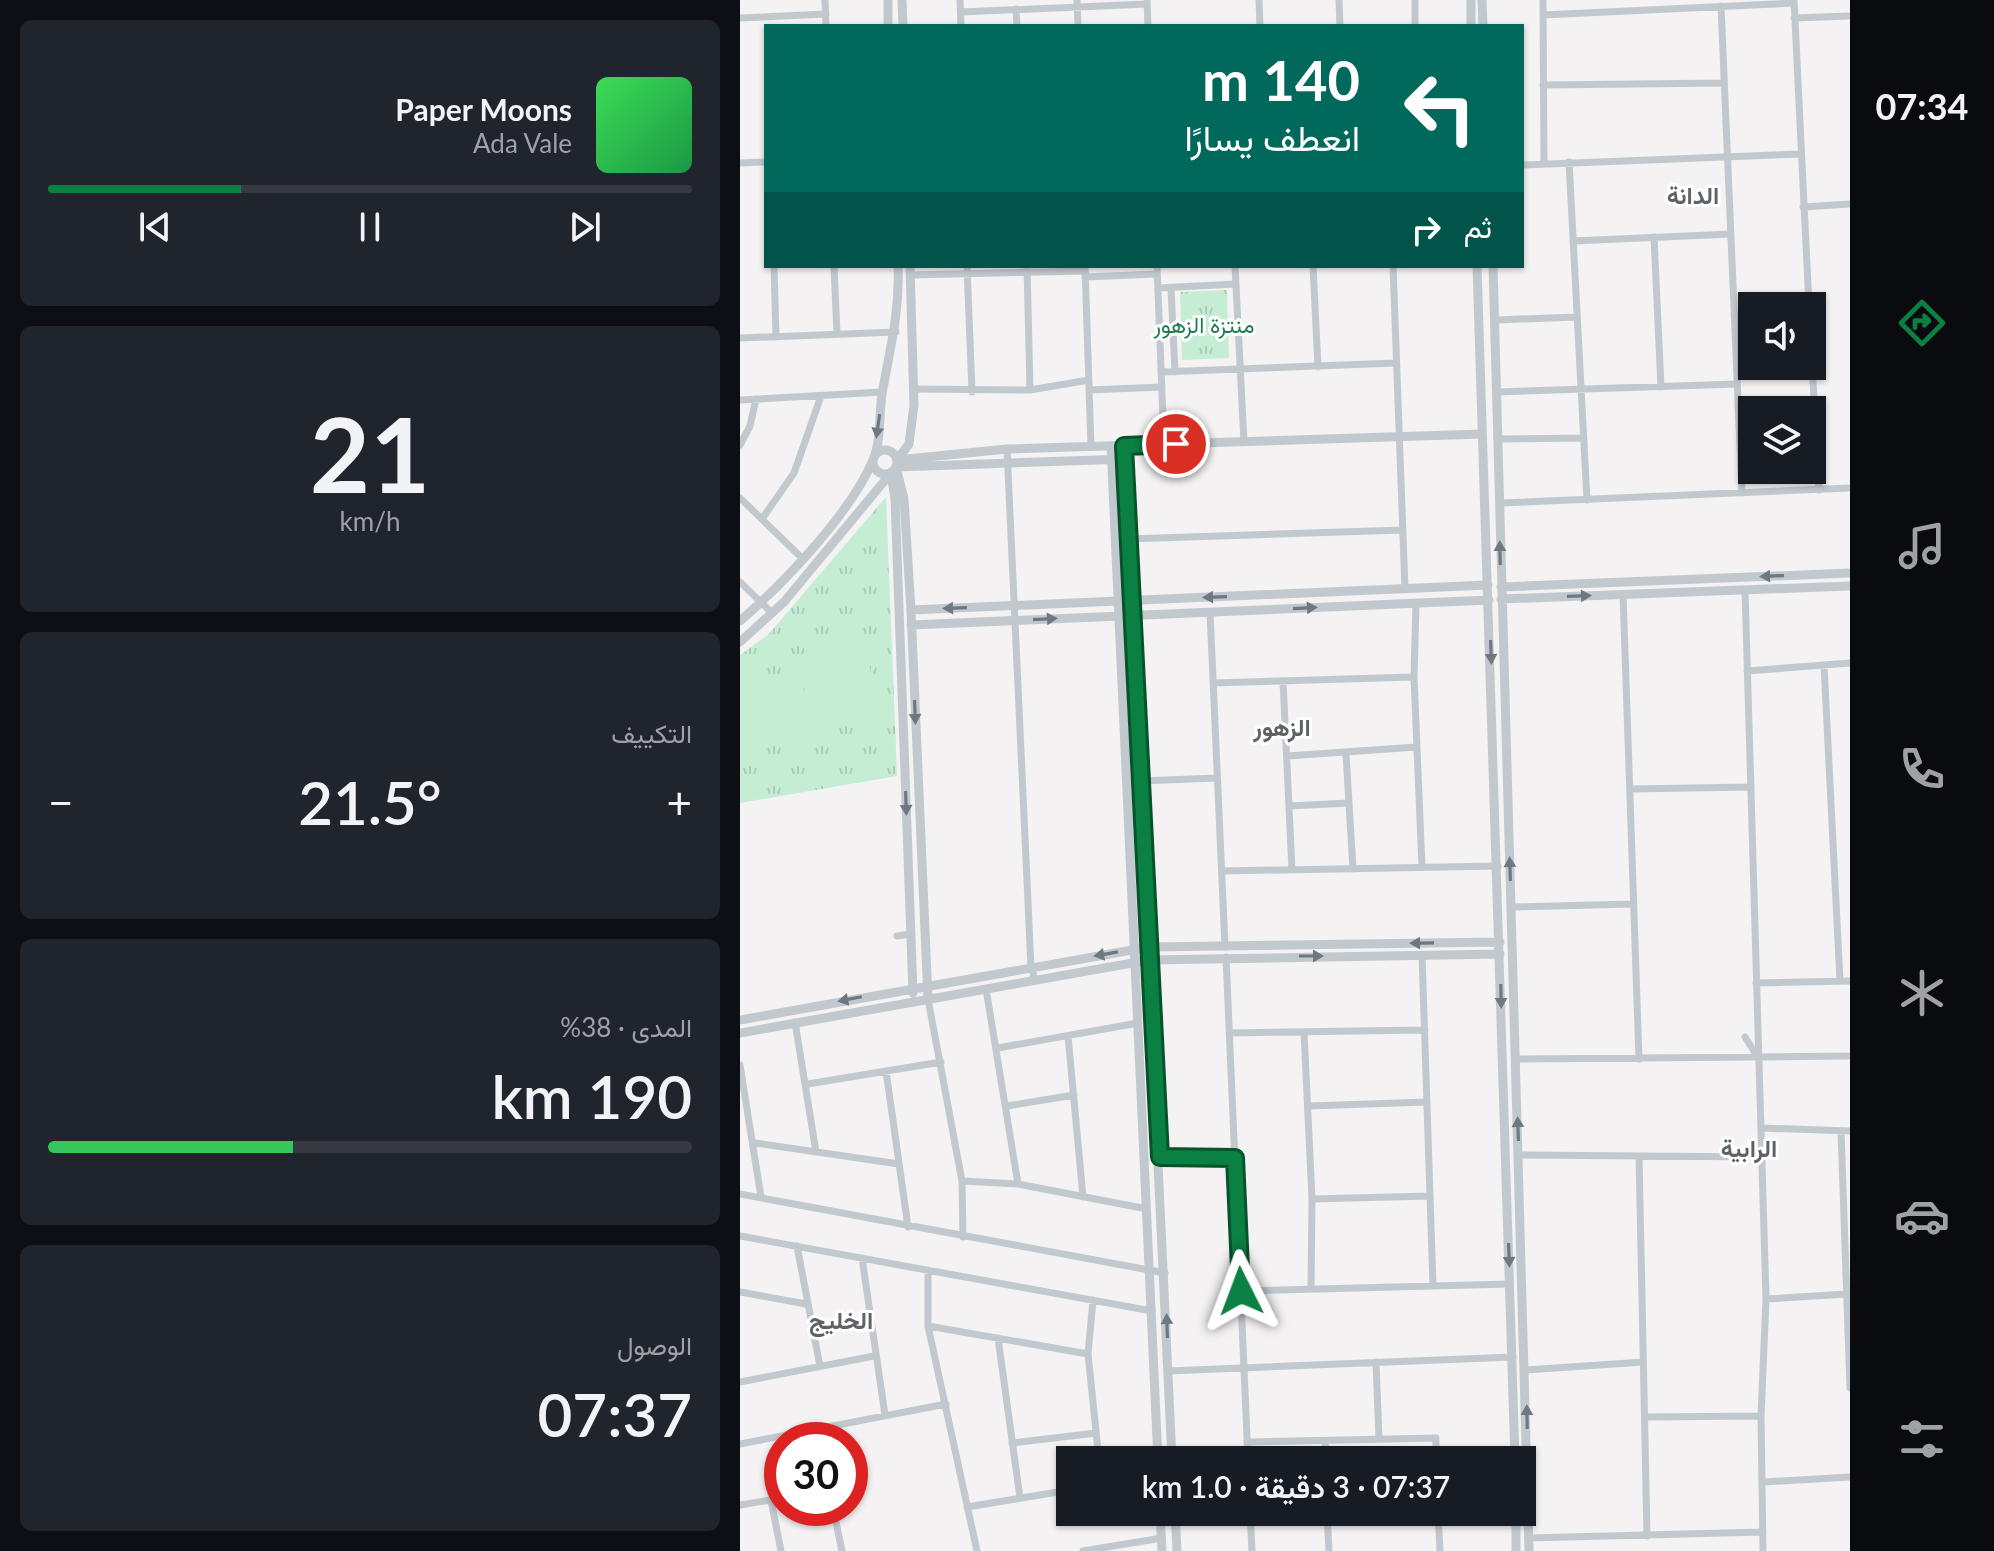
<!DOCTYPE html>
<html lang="ar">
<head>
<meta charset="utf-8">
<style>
	:root { --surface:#171b24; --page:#20242c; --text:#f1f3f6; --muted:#9ea1a6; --line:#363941; --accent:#0b8043 }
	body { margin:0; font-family:Lato,Vazirmatn,sans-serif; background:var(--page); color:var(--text); direction:rtl; height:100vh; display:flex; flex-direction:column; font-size:30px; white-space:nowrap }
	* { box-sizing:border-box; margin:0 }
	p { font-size:26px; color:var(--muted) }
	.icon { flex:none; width:44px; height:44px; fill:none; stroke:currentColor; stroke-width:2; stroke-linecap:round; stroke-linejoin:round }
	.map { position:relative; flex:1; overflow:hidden; direction:ltr }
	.details { display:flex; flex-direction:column; gap:20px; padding:20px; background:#0d0f14; width:740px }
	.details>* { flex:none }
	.guide { position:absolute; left:24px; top:24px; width:760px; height:244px; border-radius:0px; box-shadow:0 2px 6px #0004; direction:rtl; background:#00695c; color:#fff; overflow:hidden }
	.controls { position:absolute; left:998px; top:292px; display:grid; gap:16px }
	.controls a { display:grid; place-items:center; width:88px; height:88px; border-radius:0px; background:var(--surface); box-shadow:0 2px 6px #0004; font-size:40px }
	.speed { position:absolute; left:24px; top:1422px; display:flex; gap:16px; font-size:40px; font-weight:700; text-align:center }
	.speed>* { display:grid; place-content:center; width:104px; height:104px; border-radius:50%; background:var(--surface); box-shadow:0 2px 6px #0004; line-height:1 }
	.speed .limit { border:12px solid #d22; background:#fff; color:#111 }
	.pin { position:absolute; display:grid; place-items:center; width:68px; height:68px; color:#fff; margin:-34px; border:4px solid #fff; border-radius:50%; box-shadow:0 2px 8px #0007 }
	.me { position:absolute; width:88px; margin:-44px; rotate:357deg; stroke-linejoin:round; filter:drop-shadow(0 0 6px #0008) }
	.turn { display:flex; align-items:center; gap:28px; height:168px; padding:0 32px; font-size:36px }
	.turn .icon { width:104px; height:104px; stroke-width:2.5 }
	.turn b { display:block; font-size:56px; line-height:68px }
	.then { display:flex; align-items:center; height:76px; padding:0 32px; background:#0003; gap:16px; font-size:30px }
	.big { font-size:60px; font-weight:600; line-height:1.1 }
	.details .tile { flex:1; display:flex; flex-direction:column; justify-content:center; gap:12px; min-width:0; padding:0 28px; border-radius:12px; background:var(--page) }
	.details .dial { align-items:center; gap:0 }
	.dial b { font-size:104px; line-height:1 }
	.song { display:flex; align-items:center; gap:24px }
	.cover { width:96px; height:96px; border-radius:12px; background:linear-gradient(135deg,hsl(130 70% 55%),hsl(140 70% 35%)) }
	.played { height:8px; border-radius:4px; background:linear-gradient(90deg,var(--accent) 30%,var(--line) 30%) }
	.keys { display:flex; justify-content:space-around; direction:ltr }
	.heat { display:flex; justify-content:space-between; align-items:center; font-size:44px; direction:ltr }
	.charge { height:12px; border-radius:6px; background:linear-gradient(90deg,#34c759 38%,var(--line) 0) }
	.trip { position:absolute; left:316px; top:1446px; width:480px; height:80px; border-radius:0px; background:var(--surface); box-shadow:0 2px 6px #0004; font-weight:600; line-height:80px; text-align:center; direction:rtl }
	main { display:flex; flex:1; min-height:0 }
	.tabs { display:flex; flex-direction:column; width:144px; justify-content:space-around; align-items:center; background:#090b0e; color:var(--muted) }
	.tabs .icon { width:56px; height:56px }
	.tabs .current { color:var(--accent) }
	.tabs b { font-size:36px; color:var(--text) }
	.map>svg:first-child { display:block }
</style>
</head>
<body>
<main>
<nav class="tabs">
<b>07:34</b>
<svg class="icon current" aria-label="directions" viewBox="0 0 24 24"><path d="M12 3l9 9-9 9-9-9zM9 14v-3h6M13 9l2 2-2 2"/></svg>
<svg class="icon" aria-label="music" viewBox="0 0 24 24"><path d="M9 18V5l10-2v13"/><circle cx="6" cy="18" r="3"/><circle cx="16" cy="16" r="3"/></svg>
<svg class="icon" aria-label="phone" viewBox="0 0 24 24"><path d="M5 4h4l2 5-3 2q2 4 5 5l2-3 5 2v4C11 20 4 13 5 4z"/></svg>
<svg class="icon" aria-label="climate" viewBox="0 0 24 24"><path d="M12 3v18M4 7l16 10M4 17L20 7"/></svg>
<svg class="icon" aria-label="car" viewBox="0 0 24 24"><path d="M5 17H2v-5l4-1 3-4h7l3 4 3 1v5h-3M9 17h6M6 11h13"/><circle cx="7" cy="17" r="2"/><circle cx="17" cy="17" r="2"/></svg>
<svg class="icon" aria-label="filters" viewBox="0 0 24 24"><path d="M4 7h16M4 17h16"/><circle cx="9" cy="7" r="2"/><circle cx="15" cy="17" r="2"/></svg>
</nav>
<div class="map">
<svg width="1110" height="1551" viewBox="0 0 1110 1551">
	<defs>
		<pattern id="grass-tufts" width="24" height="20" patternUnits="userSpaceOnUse" patternTransform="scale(2)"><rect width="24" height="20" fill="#c5edd4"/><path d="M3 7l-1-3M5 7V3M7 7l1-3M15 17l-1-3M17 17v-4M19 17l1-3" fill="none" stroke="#abcdb8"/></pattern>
	</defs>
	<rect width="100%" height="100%" fill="#f4f2f2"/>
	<!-- grass -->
	<path fill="url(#grass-tufts)" d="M487 290 489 358 442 360 440 292Z
		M146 497 157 776 0 803V655L28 635Z"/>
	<!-- pitch -->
	<path fill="#c5edd4" d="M124 632 139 721 78 731 63 643Z
		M60 670 72 735 0 748V681Z"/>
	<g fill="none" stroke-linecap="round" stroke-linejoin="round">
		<!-- minor -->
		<path stroke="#c1c9cf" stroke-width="7" d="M85 0 86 26
			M220 0 221 26
			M337 0 338 26
			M407 0 408 26
			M519 0 520 26
			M599 0 600 26
			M675 0V26
			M803 0 804 163
			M1054 0 1069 306
			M981 6 1002 493
			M276 9 277 26
			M221 12 407 4
			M803 15 1054 3
			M0 18 86 14
			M1054 18 1110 16
			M803 85 984 83
			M829 162 847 500
			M0 163 26 162
			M782 165 1060 154
			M1063 207 1110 204
			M914 237 921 387
			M833 241 991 234
			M34 266 36 337
			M94 266 97 334
			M227 266 232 392
			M287 266 290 390
			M345 266 351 447
			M417 266 424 444
			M495 266 504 442
			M573 266 578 367
			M653 266 665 589
			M171 275 345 271
			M345 277 417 274
			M418 288 496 284
			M431 288 435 372
			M994 315 1012 314
			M755 320 837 317
			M0 338 156 332
			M1072 362 1079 490
			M421 372 656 363
			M174 389 290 390 349 380
			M349 390 422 387
			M757 392 997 384
			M0 400 142 392
			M758 439 844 438
			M0 445 10 426 16 399
			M267 449 291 967 294 976 290 981
			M0 498 63 559
			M760 503 1110 488
			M22 519 54 473 81 396
			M388 539 663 530
			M0 582 32 613
			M1005 590 1026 1299 1021 1416 1023 1551
			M883 594 899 1059
			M676 603 674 677 682 867
			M470 612 485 947
			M1084 665 1100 981
			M1007 671 1110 663
			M543 681 552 870
			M473 683 674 677
			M606 754 613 869
			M547 756 677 747
			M400 781 477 778
			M890 789 1011 787
			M549 806 609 803
			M482 871 758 866
			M772 907 893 904
			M157 936 170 934
			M682 955 693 1286
			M486 957 508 1460
			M1016 983 1110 981
			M246 989 278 1184
			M188 999 222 1181 223 1237
			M55 1022 76 1152
			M564 1032 572 1199 571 1289
			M489 1033 685 1030
			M328 1036 343 1197
			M1005 1037 1017 1056
			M258 1048 398 1023
			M776 1059 1110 1056
			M0 1065 21 1197
			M146 1071 168 1227
			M68 1084 201 1062
			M267 1106 334 1095
			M569 1106 687 1102
			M1021 1128 1110 1131
			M1101 1131 1110 1388
			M15 1143 159 1164
			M779 1155 1021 1157
			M899 1156 907 1536
			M420 1157 495 1158
			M222 1181 278 1184 407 1209
			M0 1194 425 1273
			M572 1199 690 1196
			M0 1236 412 1311
			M57 1246 80 1366
			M122 1258 145 1415
			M188 1270V1326L237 1551
			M501 1291 770 1284
			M0 1292 66 1304
			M1026 1299 1107 1294
			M353 1300 348 1354 359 1460
			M188 1326 348 1354
			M258 1338 280 1498
			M636 1362 639 1439
			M786 1370 903 1362
			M428 1371 773 1357
			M0 1382 134 1356
			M905 1417 1021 1416
			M585 1441 586 1460
			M507 1442 696 1438V1460
			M272 1443 356 1433
			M0 1444 206 1404
			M1023 1482 1110 1477
			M31 1500 41 1551
			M0 1505 42 1498
			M227 1507 330 1490
			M93 1508 102 1551
			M510 1512 512 1551
			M587 1513 589 1551
			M588 1515 698 1512 700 1551
			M788 1538 1023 1532
			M343 1551 422 1538"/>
		<!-- tertiary -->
		<path stroke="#c1c9cf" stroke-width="9" d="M148 0V26
			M162 0 163 26
			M731 0V26
			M742 0 743 26
			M737 266 775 1460
			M753 266 789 1551
			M371 446 418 1460
			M384 446 432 1460
			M133 462a12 12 0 1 1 24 0a12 12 0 1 1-24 0Z
			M157 460 267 449 742 434
			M157 460 169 444 174 405 170 266
			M151 473 155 499 173 993
			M761 587 1110 573
			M761 599 1110 586
			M171 610 748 585
			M0 621C43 584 111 513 133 460 141 442 139 414 142 394 150 349 160 311 158 266
			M171 625 749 600
			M0 642 44 602 151 473
			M188 999 171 610 164 499 156 467 385 459
			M0 1020 409 947 760 942
			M0 1033 409 960 760 954
			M420 1512 422 1551
			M435 1512 437 1551
			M776 1512V1551"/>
	</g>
	<!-- one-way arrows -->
	<defs><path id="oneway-solid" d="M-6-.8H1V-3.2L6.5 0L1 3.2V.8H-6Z" transform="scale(2)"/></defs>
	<g fill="#6e7880">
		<use href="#oneway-solid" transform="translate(138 426) rotate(98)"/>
		<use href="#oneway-solid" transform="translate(760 553) rotate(-91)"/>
		<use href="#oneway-solid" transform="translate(1032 576) rotate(178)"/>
		<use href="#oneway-solid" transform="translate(839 596) rotate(-2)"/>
		<use href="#oneway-solid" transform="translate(475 597) rotate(178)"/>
		<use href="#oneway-solid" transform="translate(215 608) rotate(178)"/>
		<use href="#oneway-solid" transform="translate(565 608) rotate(-3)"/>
		<use href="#oneway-solid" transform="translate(305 619) rotate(-3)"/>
		<use href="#oneway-solid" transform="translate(751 652) rotate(88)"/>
		<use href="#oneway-solid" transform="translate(175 712) rotate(88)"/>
		<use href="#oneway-solid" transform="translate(166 803) rotate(88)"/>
		<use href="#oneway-solid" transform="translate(770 869) rotate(-92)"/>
		<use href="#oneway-solid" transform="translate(682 943) rotate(179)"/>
		<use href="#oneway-solid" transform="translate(366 954) rotate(170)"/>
		<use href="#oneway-solid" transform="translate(571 956)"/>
		<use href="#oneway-solid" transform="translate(761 996) rotate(89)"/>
		<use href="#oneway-solid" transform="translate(110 999) rotate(169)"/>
		<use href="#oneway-solid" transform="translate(778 1129) rotate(-92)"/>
		<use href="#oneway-solid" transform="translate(769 1255) rotate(88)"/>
		<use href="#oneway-solid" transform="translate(427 1326) rotate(-92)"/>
		<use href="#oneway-solid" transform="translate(787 1417) rotate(-91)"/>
	</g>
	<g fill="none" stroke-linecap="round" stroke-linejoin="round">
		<!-- route casing -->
		<g stroke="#07532c" stroke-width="20">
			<path id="route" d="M436 444 384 446 420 1157 495 1158 501 1291"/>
		</g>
		<!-- route -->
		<use href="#route" stroke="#0b8043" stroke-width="14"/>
	</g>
	<g text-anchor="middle" stroke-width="6" stroke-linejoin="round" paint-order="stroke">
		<!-- park labels -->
		<g font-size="22" fill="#1e7d4e" stroke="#fff">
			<text x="464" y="333">منتزة الزهور</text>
		</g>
		<!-- neighbourhood labels -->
		<g font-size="24" font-weight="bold" fill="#5f6266" stroke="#fff">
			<text x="953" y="204">الدانة</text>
			<text x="542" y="736">الزهور</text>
			<text x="1009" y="1157">الرابية</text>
			<text x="101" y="1329">الخليج</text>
		</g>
	</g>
</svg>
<div class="controls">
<a><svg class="icon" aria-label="sound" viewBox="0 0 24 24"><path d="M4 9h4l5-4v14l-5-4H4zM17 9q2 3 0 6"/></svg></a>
<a><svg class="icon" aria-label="layers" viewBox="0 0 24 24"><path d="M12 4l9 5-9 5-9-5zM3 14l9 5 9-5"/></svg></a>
</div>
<div class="speed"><div class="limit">30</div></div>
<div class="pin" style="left:436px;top:444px;background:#d93025"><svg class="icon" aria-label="arrive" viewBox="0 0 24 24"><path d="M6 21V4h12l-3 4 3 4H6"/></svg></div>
<svg class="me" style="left:501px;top:1291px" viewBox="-20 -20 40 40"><path d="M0-17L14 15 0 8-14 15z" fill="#0b8043" stroke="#fff" stroke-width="4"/></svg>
<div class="trip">07:37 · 3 دقيقة · 1.0 km</div>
<div class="guide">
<div class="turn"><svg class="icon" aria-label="left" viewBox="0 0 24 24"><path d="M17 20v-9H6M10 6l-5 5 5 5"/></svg><div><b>140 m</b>انعطف يسارًا</div></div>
<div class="then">ثم<svg class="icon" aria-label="right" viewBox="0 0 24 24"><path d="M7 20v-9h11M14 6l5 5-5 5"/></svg></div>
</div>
</div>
<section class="details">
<div class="tile">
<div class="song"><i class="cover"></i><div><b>Paper Moons</b><p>Ada Vale</p></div></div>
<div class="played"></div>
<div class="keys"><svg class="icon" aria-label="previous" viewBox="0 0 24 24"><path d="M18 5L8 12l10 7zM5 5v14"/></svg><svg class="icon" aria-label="pause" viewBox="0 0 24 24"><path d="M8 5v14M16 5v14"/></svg><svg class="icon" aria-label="next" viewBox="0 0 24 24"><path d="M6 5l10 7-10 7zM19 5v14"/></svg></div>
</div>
<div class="tile dial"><b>21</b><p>km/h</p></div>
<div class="tile"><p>التكييف</p>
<div class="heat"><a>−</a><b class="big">21.5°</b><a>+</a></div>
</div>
<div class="tile"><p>المدى · 38%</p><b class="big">190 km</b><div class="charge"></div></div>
<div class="tile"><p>الوصول</p><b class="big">07:37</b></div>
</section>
</main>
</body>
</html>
